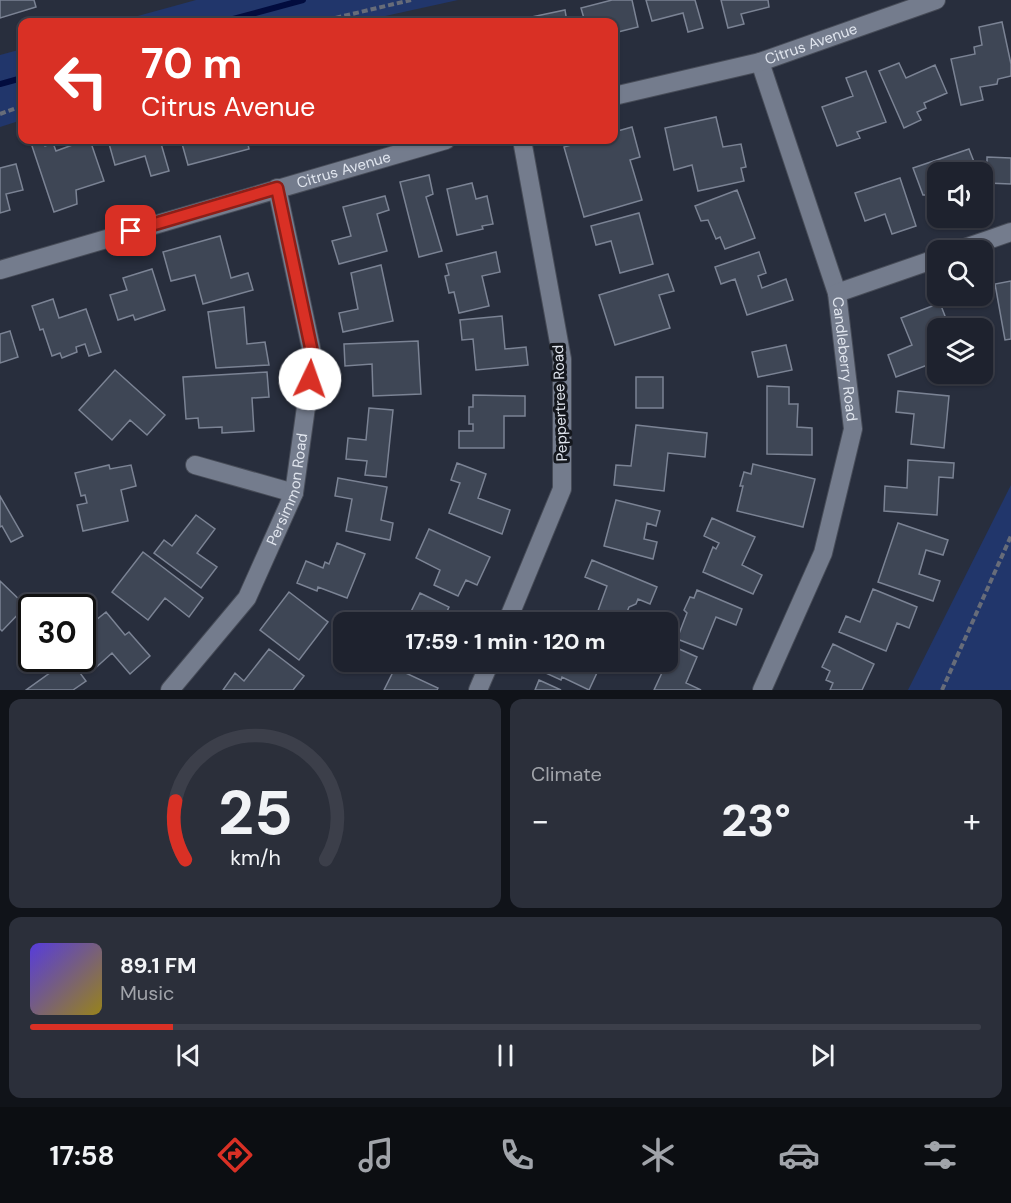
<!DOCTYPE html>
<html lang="en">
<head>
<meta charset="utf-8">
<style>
	:root { --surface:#1e222e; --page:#2b2f3a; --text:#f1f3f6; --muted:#a1a4aa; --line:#3c3f4a; --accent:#d93025 }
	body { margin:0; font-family:"DM Sans",sans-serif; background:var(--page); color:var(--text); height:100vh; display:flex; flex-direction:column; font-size:22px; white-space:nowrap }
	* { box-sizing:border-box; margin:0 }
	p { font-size:20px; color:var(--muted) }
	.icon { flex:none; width:33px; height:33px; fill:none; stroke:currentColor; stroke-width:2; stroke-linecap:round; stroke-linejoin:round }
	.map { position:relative; height:690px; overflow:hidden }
	.sheet { display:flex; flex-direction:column; gap:9px; padding:9px; background:#101319; flex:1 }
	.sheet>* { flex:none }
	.guide { position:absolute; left:18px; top:18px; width:600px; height:126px; border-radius:12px; box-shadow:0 2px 4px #0004,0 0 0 2px var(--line); background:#d93025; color:#fff; overflow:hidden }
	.buttons { position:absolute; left:927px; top:162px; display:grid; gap:12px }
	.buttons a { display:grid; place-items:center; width:66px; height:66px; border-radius:12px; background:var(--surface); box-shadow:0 2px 4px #0004,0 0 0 2px var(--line); font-size:30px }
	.speed { position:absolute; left:18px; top:594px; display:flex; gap:12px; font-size:30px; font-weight:700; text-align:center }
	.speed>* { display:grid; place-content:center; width:78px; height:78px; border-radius:50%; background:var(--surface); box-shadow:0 2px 4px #0004,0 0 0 2px var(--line); line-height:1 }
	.speed .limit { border:3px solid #111; border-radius:9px; background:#fff; color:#111 }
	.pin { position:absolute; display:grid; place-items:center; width:51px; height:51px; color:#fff; margin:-26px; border-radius:12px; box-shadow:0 3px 9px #0006 }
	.me { position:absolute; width:66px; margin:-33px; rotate:3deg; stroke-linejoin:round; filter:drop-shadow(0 0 4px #0008) }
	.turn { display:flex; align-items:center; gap:21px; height:126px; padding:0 24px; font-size:27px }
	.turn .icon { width:78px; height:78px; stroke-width:2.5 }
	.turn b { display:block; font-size:42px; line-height:51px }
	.big { font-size:45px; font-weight:700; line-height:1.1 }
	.sheet .card { flex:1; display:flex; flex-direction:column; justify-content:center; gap:9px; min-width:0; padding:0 21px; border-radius:12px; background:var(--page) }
	.sheet .dial { align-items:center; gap:0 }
	.dial svg { height:156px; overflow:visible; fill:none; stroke:var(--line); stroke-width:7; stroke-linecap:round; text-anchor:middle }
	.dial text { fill:var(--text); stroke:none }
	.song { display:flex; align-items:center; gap:18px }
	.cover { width:72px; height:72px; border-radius:9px; background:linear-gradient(135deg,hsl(250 70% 55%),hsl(50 70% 35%)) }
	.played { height:6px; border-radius:3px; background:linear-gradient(90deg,var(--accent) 15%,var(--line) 15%) }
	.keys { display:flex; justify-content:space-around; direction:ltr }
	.heat { display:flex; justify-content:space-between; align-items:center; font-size:33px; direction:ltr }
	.sheet .tiles { flex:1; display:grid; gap:9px; grid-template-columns:1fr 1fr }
	.card:last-child { grid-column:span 2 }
	.trip { position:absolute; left:333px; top:612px; width:345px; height:60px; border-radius:12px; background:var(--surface); box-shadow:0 2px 4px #0004,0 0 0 2px var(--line); font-weight:700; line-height:60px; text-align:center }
	.dock { display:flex; height:96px; justify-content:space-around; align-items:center; background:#0c0e12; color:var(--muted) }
	.dock .icon { width:42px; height:42px }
	.dock .active { color:var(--accent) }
	.dock b { font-size:27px; color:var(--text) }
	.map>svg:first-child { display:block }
</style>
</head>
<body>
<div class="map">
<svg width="1011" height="690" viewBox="0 0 1011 690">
	<rect width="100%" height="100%" fill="#282e3d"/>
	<!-- green -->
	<path fill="#21366b" d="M196 0H458L358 22H116Z
		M22 49V120L0 127V55Z
		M1011 485V690H908Z"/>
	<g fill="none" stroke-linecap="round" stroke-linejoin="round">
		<!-- stream -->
		<path stroke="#020c3e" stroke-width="6" d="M222 22 303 0
			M0 84 22 78"/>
	</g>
	<!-- building -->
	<path fill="#3e4655" stroke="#7b8394" stroke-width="1.5" d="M0 0H34L36 7 0 18Z
		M612 0H632L638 27 614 33V22H585L581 8Z
		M646 0H695L703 28 688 32 683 13 652 21Z
		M721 0H768L769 7 741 14 744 24 728 28Z
		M565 10 567 22H517V20Z
		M1002 22 1011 64V76L998 79 997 84 980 87 983 100 961 105 951 59 975 54 974 47 982 45 979 27Z
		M899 63 906 78 935 65 947 93 924 103 926 108 917 112 921 120 904 128 879 71Z
		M866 71 886 122 857 132 860 138 837 146 822 107 853 96 846 78Z
		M716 117 723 147 741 144 746 167 741 168 744 181 698 191 692 165 674 170 665 128Z
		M632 127 640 157 630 160 642 200 584 217 564 147 589 140H614V132Z
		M30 140H42L45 146 53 143 56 151 75 144 73 140H90L104 181 76 190 77 204 54 212Z
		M108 140H160L169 171 151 176 145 156 115 165Z
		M181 140H247L249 149 188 165Z
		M259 140H281L261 145Z
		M969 149 978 172H938V218H943L936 220 927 195H923L913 168Z
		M987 157 1011 158V184L987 183Z
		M16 164 23 190 6 194 10 210 0 213V168Z
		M429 175 433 194 426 197 442 251 419 257 400 182Z
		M900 178 916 226 892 234 885 214 865 221 855 193Z
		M472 183 476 199 487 196 493 224 482 226 483 229 457 235 447 189Z
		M737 190 755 238 725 249 720 237 716 239 708 220 701 221 695 206Z
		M385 196 389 210 377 214 387 251 339 264 332 241 351 236 343 207Z
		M639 213 653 264 620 273 611 241 596 245 591 226Z
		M220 236 231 278 248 273 253 290 203 304 195 275 171 281 163 252Z
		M496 252 500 272 482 276 489 306 459 313 454 292 449 293 445 276 449 275 446 264Z
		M759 252 766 273 758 276 762 288 786 279 793 300 747 315 735 279 721 284 715 267Z
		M381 265 393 321 343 332 339 313 358 309 351 273Z
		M152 269 165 310 135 320 133 315 118 320 110 295 127 290 123 278Z
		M668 274 674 291 659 295 670 328 615 345 599 295Z
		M1011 281V339L1005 340 995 284Z
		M53 299 59 318 86 309 101 352 89 356 85 344 76 347 77 352 62 358 60 353 52 356 43 329 40 330 32 306Z
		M940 303 945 316 931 321 938 339V361L896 377 888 355 912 345 901 318Z
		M244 307 247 344 265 342 269 365 216 368 208 312Z
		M502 316 505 349 526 347 528 365 476 370 473 339 462 340 460 320Z
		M10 331 18 357 0 363V334Z
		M418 341 421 394 373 396 372 364 345 366 344 344Z
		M786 345 792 370 758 377 752 352Z
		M115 370 165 415 147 435 130 420 112 440 79 410Z
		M267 372 269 397 252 398 254 431 222 433V427L199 428 198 418 186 419 183 377Z
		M636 377H663V408H636Z
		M767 386 789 387V404H798L797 427 812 428V455L767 454Z
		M898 391 949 396 944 448 911 444 914 414 896 412Z
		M473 395 525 396V416H504V448H459V431H473V424H469V407H473Z
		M369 408 393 410 386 477 365 475 367 461 346 459 348 438 366 440Z
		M636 425 707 433 705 457 668 453 664 491 614 485 616 465 631 466Z
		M908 460 954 463 953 478 939 477 937 515 884 511 885 486 907 488Z
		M457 463 486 474 478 498 510 510 502 534 449 513 460 483 451 480Z
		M753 464 815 479 803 527 737 511 743 486H740L744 472 751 474Z
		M109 465 110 469 131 465 136 486 121 490 128 521 83 531 77 505 87 503 85 495 81 496 75 473Z
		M338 478 387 487 381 520 393 523 390 540 346 531 352 499 335 496Z
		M0 496 23 536 11 542 2 526 0 527Z
		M616 500 660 511 656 526 647 523 644 539 657 542 653 559 604 546Z
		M196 515 215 529 197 553 217 567 201 588 154 553 164 540 172 546Z
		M712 518 755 537 742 565 762 575 753 594 703 572 713 547 716 549 719 543 704 536Z
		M898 523 948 540 943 555 926 550 919 574 940 581 933 601 878 582Z
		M429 529 490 557 477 585 466 580 458 596 434 585 440 570 416 558Z
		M337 543 365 554 347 598 318 587 317 591 297 583 306 561 323 568 325 562 329 564Z
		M143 552 203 598 189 617 165 598 148 620 112 592Z
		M592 560 657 587 650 604 638 599 636 604 629 607 623 622H604L595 619 607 586 585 577Z
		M0 581 26 606 2 631 0 629Z
		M873 589 917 607 909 628 897 623 886 651 839 632 846 616 860 622Z
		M697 590 742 609 736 625 716 617 703 649 677 639 687 613 684 610 690 597 694 598Z
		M289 592 328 622 299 660 260 630Z
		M420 593 449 607 442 622H406Z
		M106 612 125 635 129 632 150 656 130 674 112 653 91 672 79 658H82V637L92 629 90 625Z
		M668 644 697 657 686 683 701 690H654L666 664 660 662H668Z
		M833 644 874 664 862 690H830L833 683 826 680 830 671 822 667Z
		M269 649 304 676 293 690H223L235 673 244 681Z
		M41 658H69L86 681 73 690H26L51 672Z
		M544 662H619L616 668 602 662 589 690 562 677 561 680 539 670Z
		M395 668 438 688 437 690H384Z
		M539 680 561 690H535Z"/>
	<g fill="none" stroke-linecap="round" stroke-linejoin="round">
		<!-- street casing -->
		<g stroke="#474c58" stroke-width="20">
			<g id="street">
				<path id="s1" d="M760 62 837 293 853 429 823 553 762 690"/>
				<path id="s2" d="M614 96 760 62 936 0"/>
				<path d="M959 250 1011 232"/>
				<path id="s3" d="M0 270 446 140"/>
				<path d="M837 293 938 258"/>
				<path d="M195 465 294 493"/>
				<path d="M507 622 562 489V359L522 140"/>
				<path id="s4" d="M170 690 247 598 294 493 313 357 277 188"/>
				<path d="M478 690 490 662"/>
			</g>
		</g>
		<!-- path -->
		<path stroke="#676c79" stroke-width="4" stroke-dasharray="6 3" stroke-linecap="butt" d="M318 22 411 0
			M0 114 22 106
			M942 690 1011 536"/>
		<!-- street -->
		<use href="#street" stroke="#747c8d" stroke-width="18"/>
	</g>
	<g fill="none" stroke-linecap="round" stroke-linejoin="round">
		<!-- route casing -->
		<g stroke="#8d1f18" stroke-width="15">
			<path id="route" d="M131 231 277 188 313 357 310 379"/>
		</g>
		<!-- route -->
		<use href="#route" stroke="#d93025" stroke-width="10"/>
	</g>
	<g text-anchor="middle" stroke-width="6" stroke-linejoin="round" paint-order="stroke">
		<!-- street labels -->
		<g font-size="15" fill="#e0e5ee" stroke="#14171d">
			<text dy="5" stroke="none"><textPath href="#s2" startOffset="204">Citrus Avenue</textPath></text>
			<text dy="5" stroke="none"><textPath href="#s3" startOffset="358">Citrus Avenue</textPath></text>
			<text dy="5" stroke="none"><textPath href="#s1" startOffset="310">Candleberry Road</textPath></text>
			<text transform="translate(560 403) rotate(-92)" y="5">Peppertree Road</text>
			<text dy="5" stroke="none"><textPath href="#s4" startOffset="237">Persimmon Road</textPath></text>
		</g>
	</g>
</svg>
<div class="buttons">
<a><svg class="icon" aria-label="sound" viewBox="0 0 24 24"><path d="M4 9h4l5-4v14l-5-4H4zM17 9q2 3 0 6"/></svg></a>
<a><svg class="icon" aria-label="search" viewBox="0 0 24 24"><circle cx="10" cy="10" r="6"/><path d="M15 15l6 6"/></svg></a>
<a><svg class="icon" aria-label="layers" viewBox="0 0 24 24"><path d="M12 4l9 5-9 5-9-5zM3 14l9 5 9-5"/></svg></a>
</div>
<div class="speed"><div class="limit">30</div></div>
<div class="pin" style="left:131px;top:231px;background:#d93025"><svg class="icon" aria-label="arrive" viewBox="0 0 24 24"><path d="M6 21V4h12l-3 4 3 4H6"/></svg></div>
<svg class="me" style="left:310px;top:379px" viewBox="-20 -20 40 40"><circle r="19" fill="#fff"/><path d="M0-13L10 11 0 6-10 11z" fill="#d93025"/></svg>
<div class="trip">17:59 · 1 min · 120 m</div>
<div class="guide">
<div class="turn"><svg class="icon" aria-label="left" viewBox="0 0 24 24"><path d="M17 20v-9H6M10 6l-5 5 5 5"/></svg><div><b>70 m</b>Citrus Avenue</div></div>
</div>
</div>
<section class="sheet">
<div class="tiles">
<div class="card dial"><svg viewBox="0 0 100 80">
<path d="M14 69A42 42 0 1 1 86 69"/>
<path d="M14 69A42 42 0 0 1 9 39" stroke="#d93025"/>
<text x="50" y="56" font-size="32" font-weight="700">25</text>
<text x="50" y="72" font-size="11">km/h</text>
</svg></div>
<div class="card"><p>Climate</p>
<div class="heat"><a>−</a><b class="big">23°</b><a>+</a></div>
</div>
<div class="card">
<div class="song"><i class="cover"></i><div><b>89.1 FM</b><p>Music</p></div></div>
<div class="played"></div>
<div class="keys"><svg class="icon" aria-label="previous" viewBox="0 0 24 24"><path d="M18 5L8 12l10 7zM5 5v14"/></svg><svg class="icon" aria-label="pause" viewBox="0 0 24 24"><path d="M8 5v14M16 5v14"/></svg><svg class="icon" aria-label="next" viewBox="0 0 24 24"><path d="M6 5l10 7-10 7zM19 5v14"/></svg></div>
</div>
</div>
</section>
<nav class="dock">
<b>17:58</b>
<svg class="icon active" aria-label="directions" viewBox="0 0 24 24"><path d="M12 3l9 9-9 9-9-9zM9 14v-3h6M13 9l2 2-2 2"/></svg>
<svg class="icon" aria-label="music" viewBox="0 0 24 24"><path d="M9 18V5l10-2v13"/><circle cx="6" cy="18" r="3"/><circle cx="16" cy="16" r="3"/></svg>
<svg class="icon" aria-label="phone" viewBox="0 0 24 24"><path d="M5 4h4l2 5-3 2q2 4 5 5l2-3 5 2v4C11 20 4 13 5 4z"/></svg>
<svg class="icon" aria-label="climate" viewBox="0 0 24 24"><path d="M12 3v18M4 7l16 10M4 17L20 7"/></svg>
<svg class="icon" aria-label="car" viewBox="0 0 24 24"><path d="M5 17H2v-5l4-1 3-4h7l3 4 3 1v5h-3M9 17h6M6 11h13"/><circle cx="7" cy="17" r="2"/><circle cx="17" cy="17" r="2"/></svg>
<svg class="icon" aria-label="filters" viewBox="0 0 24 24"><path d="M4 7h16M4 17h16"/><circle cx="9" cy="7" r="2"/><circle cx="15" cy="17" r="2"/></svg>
</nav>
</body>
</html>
